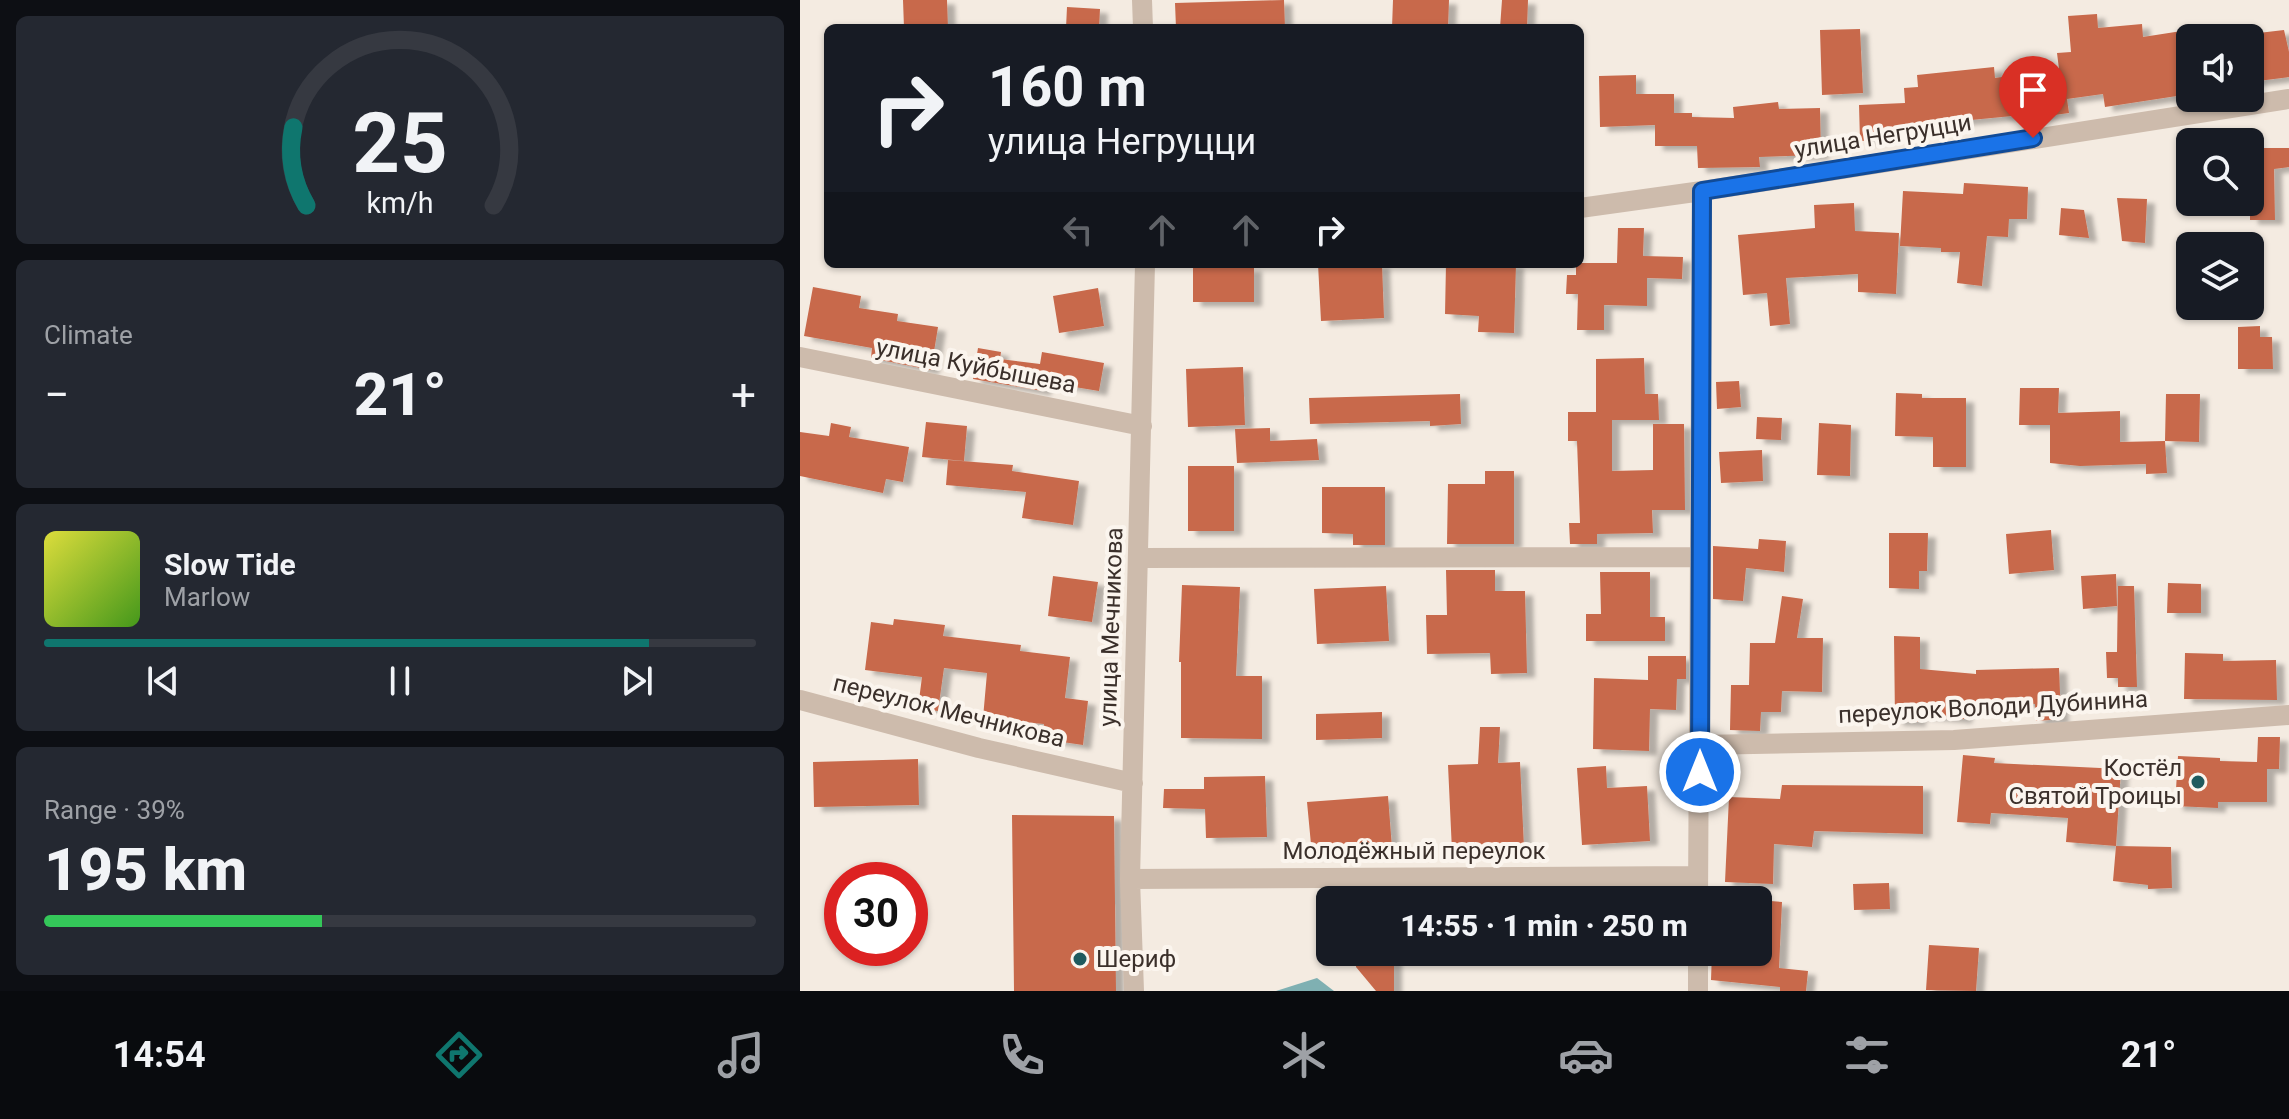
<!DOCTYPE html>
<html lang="en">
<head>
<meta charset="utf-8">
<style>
	:root { --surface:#171b24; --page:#242831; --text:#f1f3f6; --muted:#9ea1a6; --line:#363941; --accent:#0f766e }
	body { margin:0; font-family:Roboto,sans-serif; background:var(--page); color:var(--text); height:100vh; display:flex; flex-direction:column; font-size:30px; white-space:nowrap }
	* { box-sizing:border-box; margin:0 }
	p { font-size:26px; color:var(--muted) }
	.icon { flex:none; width:44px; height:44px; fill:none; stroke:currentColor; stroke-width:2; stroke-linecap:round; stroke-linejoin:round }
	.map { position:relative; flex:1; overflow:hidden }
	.drawer { display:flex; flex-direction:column; gap:16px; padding:16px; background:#0d0f14; width:800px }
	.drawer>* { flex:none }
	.banner { position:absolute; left:24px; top:24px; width:760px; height:244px; border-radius:12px; box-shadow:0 2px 6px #0004; background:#171b24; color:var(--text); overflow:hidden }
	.buttons { position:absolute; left:1376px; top:24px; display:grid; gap:16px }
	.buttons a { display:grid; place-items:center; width:88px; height:88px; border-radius:12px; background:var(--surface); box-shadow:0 2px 6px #0004; font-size:40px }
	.speed { position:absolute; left:24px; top:862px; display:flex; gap:16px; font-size:40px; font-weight:700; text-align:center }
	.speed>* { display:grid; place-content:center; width:104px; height:104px; border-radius:50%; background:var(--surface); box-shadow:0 2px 6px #0004; line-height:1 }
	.speed .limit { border:12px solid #d22; background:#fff; color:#111 }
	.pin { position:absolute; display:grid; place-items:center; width:68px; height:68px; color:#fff; margin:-82px -34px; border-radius:50% 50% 50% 0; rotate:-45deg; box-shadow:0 0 8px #0007 }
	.pin .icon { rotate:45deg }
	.me { position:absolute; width:88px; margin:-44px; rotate:0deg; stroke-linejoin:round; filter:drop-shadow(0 0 6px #0008) }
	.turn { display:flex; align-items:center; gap:28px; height:168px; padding:0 32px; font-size:36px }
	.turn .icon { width:104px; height:104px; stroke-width:2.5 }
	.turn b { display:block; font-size:56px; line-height:68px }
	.lanes { display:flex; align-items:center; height:76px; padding:0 32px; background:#0003; justify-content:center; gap:40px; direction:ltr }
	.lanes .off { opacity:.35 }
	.big { font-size:60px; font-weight:800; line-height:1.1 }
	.drawer .tile { flex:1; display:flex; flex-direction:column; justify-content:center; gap:12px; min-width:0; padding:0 28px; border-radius:12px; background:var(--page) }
	.drawer .dial { align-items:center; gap:0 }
	.dial svg { height:208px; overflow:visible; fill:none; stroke:var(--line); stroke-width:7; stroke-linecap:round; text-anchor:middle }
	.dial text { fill:var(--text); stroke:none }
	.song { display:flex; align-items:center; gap:24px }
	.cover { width:96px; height:96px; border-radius:12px; background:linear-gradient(135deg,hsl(60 70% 55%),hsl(100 70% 35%)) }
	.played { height:8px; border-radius:4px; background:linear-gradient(90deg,var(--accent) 85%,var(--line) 85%) }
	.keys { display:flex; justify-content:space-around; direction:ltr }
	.heat { display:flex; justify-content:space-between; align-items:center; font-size:44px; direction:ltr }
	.charge { height:12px; border-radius:6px; background:linear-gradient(90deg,#34c759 39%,var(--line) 0) }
	.trip { position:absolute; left:516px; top:886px; width:456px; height:80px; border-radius:12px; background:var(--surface); box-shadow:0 2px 6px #0004; font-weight:800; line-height:80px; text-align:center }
	.tab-bar { display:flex; height:128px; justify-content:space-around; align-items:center; background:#090b0e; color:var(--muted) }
	.tab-bar .icon { width:56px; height:56px }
	.tab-bar .current { color:var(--accent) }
	.tab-bar b { font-size:36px; color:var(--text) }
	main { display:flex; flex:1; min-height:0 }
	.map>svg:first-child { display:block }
</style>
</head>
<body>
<main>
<section class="drawer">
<div class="tile dial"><svg viewBox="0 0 100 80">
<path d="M14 69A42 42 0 1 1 86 69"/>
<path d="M14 69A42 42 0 0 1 9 39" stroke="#0f766e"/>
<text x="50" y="56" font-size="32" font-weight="700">25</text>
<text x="50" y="72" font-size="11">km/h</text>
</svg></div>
<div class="tile"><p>Climate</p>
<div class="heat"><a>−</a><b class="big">21°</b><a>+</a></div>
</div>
<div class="tile">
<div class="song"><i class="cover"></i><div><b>Slow Tide</b><p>Marlow</p></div></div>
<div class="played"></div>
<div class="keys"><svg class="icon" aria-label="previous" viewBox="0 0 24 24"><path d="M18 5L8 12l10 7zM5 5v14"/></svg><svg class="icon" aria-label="pause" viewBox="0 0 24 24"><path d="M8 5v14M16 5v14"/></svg><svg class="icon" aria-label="next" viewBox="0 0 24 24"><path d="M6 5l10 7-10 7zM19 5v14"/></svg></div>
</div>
<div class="tile"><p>Range · 39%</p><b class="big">195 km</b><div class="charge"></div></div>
</section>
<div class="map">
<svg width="1489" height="991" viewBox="0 0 1489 991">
	<defs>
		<filter id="shadow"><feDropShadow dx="8" dy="4.5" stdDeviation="2" flood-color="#0004"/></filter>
	</defs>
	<rect width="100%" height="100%" fill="#f4ebe1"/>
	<!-- water -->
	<path fill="#7fb0b2" d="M517 978 534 991H476Z"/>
	<!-- building -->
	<path fill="#c8694b" filter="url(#shadow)" d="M103 0H147L148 28H104Z
		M484 0 485 28H376L375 3Z
		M593 0H649L648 28H592Z
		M702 0H728L727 28H700Z
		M267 7 300 9 299 28H266Z
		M1297 14 1298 28 1342 24 1343 37 1388 30 1390 94 1305 107 1303 94 1267 99 1269 113 1233 118V114L1078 129V140L1060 141 1059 105 1105 103 1104 88 1118 87 1117 75 1194 67 1195 78 1259 69 1257 53 1271 52 1268 16Z
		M1060 29 1063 93 1022 95 1020 30Z
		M1484 30 1489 52V77L1450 82V34Z
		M836 75V94H874V113H892V117L934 118 933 107 978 102 979 109 1020 108 1021 155 959 157 960 167 898 168 897 146H855V125L800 127 799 76Z
		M1450 148H1489V167L1474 169 1475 220H1450Z
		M1164 183 1228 187 1227 219H1209L1208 237 1187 236 1182 286 1157 283 1160 252H1141V248L1100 246 1103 191 1163 194Z
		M1317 198 1347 199 1345 243 1322 241Z
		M1054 203 1055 231 1099 233 1096 294 1058 292V274L986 278 990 324 970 326 967 293 943 295 938 235 1015 228 1014 205Z
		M1261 208 1284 210 1289 238 1259 235Z
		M818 228H844L843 256 883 257 882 279 847 278V306L804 305V330H777L778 294H766L767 275H776V264L780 263H817Z
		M518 264H582L584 318 521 321Z
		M646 264H716L714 333 678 332 679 316 645 314Z
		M393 267H454V302H393Z
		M13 287 61 296 59 308 98 314 97 321 138 327 131 370 71 358 72 348 4 336Z
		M298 288 304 326 259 333 253 296Z
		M1460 326V337H1472L1473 369H1438V327Z
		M178 348 201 352 200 359 240 364 242 352 304 363 299 391 244 382 243 391 173 379Z
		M844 358 845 394H858L859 420H812V471L853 470V424H884L885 510H852L853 533 797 534V544H770L769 523H780L777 441H768V412H796V359Z
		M443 367 445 425 388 427 386 369Z
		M939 381 941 407 917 409 916 382Z
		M1220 388H1259L1258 413 1320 411V442L1365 441 1367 473 1346 474V464L1280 466 1250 463V425H1219Z
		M1096 393 1122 394V398H1166V467H1133V437L1095 436Z
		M660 394 661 424 630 426V421L510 424 509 398Z
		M1366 394H1400L1399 442 1365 441Z
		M957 417 982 418 981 440 956 439Z
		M126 422 167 426 164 461 122 457Z
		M31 423 51 427 49 437 109 447 103 482 86 479 83 493 0 476V432L29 436Z
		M1019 423 1051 425 1050 476 1017 475Z
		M470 428V441L517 439 519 460 437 463 435 429Z
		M962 450 963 481 921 483 919 452Z
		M148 460 213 465 212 471 279 481 273 525 222 518 226 492 146 485Z
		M388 466H434V531H388Z
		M685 471H714V544H647L648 484H685Z
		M522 487H585V545H553V534L522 533Z
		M1251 530 1254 570 1209 574 1206 534Z
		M1089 533H1128L1127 571H1119V589L1089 588Z
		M959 539 986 541 984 572 946 568 943 601 913 599V546L958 549Z
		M646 570H695V591H725L727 673 691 674 690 653 627 654 626 615H647Z
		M800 572H850V617H865V641H786V614H801Z
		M1316 574 1317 606 1283 609 1281 576Z
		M253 576 298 582 292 622 248 616Z
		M1368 583 1401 584V613H1367Z
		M382 585 440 587 436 676H462V739L381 738V662H379Z
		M586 586 589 641 517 644 514 589Z
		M1318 586H1334L1337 687H1318V678H1307L1306 652H1317Z
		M982 596 1003 599 997 638H1023L1022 692 982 691 981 712H961L960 731 930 730 931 685H949L950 643H975Z
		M94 619 145 625 143 636 221 645 220 651 270 657 265 698 288 701 283 745 242 739 244 724 183 718 187 673 144 668 138 711 118 708 122 677 65 670 71 622 93 625Z
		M1094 636 1120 637V669L1176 674V670L1259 668 1261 719 1236 721 1235 704 1223 703 1166 706 1164 719 1118 715V722L1095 721Z
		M1385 653 1423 654V661L1476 660 1477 700 1384 699Z
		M848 656H886V679H877L876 710 850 709 849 751 793 749 794 678 848 680Z
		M582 712V738L516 740V714Z
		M680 727H700L698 763 720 762 724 848 652 851 648 765 678 764Z
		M1458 737H1480L1479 769H1467V802H1418V808L1375 806 1378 756 1420 758V761L1457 762Z
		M1163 755 1195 758 1194 763 1321 769 1316 846 1266 842 1268 818 1191 813 1190 824 1157 822Z
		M118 759 119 805 14 807 13 762Z
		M806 766 807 788 847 786 850 841 782 845 777 768Z
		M465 776 467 837 406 838 405 809 363 808 364 789H404V777Z
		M982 785 1123 786V834L1014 831 1012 847 974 844 973 884 925 882 929 797 980 799Z
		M588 796 592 848 512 855 507 802Z
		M212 815 314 816 316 991H214Z
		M1316 846 1371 847 1372 888 1348 889V885L1313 881Z
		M1089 883 1090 909 1054 910 1053 884Z
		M958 900 982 902 979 968 1008 971 1006 991H980V987L911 980 912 952 952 956 953 952H958Z
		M1129 945 1179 948 1176 991 1126 990Z
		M556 952H594V991H576L556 967Z"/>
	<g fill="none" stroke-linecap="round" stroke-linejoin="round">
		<!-- street -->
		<path stroke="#cdbbac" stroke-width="20" d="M342 0 343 28
			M780 208 902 191 1489 99
			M0 357 342 426
			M339 558 899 557
			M0 700 179 748 333 783
			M900 745 1154 740 1489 715
			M330 879 898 876
			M898 900 902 191
			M898 952V991
			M334 991 330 879 345 264"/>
	</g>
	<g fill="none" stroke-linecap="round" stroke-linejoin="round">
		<!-- route casing -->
		<g stroke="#114b97" stroke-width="20">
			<path id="route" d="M900 772 902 191 1233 138"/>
		</g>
		<!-- route -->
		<use href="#route" stroke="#1a73e8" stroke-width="14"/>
	</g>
	<!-- markers -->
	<g fill="#1f5a5e" stroke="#fbf5ee" stroke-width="3">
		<circle cx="1398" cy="782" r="8"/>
		<circle cx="280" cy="959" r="8"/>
	</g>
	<g text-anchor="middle" stroke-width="8" stroke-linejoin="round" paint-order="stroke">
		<!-- street labels -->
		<g font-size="24" fill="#3b302b" stroke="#fbf5ee">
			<text transform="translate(1083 136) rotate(-9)" y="8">улица Негруцци</text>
			<text transform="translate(176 366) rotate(11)" y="8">улица Куйбышева</text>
			<text transform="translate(311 627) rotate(-88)" y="8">улица Мечникова</text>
			<text transform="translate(1193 707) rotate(-3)" y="8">переулок Володи Дубинина</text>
			<text transform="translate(149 711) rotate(14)" y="8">переулок Мечникова</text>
			<text x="614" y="859">Молодёжный переулок</text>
		</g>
		<!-- poi labels -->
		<g font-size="24" fill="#3b302b" stroke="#fbf5ee" text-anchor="end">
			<text x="1382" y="776">Костёл<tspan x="1382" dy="28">Святой Троицы</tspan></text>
			<text x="296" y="967" text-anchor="start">Шериф</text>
		</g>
	</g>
</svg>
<div class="buttons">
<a><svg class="icon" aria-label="sound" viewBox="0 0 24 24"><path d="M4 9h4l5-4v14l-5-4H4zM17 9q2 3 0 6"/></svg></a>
<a><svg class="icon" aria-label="search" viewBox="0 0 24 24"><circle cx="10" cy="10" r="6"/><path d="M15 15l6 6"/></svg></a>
<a><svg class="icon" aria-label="layers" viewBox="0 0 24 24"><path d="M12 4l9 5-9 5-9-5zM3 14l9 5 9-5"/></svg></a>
</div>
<div class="speed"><div class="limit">30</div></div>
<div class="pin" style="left:1233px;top:138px;background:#d93025"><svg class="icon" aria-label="arrive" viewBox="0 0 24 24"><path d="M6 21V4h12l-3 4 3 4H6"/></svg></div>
<svg class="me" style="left:900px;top:772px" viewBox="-20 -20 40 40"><circle r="17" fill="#1a73e8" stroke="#fff" stroke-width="3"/><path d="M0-11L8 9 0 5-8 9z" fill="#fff"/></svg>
<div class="trip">14:55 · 1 min · 250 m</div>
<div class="banner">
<div class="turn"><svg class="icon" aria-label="right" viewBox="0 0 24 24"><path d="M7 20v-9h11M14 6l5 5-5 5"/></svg><div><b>160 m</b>улица Негруцци</div></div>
<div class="lanes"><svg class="icon off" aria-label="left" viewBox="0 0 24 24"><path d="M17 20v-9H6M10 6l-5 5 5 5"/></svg><svg class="icon off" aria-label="ahead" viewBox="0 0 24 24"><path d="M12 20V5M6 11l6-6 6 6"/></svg><svg class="icon off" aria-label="ahead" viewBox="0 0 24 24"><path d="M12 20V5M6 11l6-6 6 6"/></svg><svg class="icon" aria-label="right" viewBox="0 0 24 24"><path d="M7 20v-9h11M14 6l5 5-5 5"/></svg></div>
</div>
</div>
</main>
<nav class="tab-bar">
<b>14:54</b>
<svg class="icon current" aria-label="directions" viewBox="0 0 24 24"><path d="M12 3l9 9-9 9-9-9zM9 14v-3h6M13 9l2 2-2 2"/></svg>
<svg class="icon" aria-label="music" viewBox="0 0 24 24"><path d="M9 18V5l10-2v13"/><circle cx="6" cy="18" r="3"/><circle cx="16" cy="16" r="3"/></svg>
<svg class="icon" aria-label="phone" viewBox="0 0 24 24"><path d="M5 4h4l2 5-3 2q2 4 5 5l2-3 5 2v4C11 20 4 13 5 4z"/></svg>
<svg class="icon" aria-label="climate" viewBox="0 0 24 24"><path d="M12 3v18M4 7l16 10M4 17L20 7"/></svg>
<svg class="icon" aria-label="car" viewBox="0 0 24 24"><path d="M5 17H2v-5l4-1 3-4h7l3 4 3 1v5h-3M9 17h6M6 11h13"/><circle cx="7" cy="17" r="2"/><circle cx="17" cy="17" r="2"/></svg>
<svg class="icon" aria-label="filters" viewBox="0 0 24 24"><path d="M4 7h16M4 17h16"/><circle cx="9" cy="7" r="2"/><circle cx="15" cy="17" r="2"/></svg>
<b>21°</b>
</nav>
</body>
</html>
